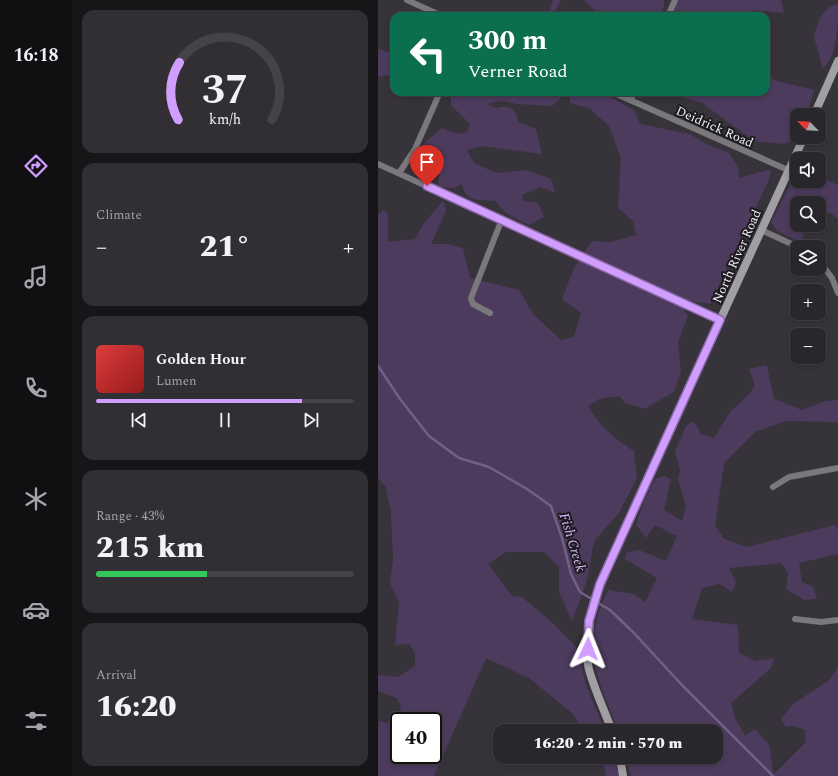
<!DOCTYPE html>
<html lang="en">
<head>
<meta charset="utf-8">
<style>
	:root { --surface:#29262c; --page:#312e34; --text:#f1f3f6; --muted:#a5a5a9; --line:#454348; --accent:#d19dfe }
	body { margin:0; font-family:Spectral,serif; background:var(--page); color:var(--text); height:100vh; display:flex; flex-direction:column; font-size:15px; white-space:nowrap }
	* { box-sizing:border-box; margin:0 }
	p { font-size:13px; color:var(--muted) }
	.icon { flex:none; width:22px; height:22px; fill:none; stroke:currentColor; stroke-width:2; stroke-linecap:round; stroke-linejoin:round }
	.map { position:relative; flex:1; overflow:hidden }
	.details { display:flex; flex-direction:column; gap:10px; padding:10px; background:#171518; width:306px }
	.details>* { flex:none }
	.banner { position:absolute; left:12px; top:12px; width:380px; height:84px; border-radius:12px; box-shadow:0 2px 6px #0003,0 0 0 1px var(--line); background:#0b6e4f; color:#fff; overflow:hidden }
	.needle { width:26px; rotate:294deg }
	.controls { position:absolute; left:412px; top:108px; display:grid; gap:8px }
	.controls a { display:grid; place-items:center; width:36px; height:36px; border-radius:8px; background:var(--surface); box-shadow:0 2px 6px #0003,0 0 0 1px var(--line); font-size:20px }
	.speed { position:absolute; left:12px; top:712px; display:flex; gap:8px; font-size:20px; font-weight:700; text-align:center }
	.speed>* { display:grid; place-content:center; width:52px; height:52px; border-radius:50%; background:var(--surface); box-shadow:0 2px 6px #0003,0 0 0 1px var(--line); line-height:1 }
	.speed .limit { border:2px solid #111; border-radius:6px; background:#fff; color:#111 }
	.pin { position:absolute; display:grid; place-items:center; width:34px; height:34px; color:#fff; margin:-41px -17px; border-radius:50% 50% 50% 0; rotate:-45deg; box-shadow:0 0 4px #0007 }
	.pin .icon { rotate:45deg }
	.me { position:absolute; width:44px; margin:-22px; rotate:2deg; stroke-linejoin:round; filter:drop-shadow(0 0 3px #0008) }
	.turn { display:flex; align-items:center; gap:14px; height:84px; padding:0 12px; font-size:18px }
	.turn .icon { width:52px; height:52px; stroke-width:2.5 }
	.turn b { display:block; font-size:28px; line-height:34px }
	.big { font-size:30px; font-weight:800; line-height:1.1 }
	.details .tile { flex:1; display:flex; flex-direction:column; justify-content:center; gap:6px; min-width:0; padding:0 14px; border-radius:12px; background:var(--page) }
	.details .dial { align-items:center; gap:0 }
	.dial svg { height:104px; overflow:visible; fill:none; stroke:var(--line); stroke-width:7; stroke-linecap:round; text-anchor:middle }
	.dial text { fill:var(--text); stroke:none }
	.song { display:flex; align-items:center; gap:12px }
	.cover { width:48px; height:48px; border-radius:6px; background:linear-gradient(135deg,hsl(0 70% 55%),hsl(0 70% 35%)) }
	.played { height:4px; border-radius:2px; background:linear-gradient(90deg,var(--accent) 80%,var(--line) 80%) }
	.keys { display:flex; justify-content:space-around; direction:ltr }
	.heat { display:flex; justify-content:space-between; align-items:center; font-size:22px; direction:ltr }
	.charge { height:6px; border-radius:3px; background:linear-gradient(90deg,#34c759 43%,var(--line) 0) }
	.trip { position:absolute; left:115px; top:724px; width:230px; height:40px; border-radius:12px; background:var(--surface); box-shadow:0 2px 6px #0003,0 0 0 1px var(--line); font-weight:800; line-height:40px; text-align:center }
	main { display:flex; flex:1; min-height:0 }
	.tab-bar { display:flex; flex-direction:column; width:72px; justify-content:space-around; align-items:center; background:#100f12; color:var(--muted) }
	.tab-bar .icon { width:28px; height:28px }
	.tab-bar .selected { color:var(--accent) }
	.tab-bar b { font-size:18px; color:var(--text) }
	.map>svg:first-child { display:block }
</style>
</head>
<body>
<main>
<nav class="tab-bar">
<b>16:18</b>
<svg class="icon selected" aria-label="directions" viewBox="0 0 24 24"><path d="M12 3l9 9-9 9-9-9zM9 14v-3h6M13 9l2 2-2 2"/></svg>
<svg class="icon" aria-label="music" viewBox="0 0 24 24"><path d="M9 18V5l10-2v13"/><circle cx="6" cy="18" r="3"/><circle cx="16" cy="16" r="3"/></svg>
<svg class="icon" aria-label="phone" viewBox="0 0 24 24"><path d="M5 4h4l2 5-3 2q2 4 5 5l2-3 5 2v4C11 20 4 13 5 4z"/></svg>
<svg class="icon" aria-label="climate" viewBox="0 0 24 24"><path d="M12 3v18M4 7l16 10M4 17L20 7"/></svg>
<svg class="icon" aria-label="car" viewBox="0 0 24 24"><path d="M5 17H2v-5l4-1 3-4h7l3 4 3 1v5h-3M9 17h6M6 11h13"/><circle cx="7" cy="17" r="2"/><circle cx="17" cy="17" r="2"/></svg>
<svg class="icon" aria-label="filters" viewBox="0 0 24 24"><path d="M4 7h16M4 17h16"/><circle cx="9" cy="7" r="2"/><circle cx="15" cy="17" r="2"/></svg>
</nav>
<section class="details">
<div class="tile dial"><svg viewBox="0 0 100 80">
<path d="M14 69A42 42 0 1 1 86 69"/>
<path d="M14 69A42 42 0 0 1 15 25" stroke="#d19dfe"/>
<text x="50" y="56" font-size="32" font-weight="700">37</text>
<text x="50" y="72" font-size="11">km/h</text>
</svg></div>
<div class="tile"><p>Climate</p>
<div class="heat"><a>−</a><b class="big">21°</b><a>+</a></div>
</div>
<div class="tile">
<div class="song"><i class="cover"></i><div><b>Golden Hour</b><p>Lumen</p></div></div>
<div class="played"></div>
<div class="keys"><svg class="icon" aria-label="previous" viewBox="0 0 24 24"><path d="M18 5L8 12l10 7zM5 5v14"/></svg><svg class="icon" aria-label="pause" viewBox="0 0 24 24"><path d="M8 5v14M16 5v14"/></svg><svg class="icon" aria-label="next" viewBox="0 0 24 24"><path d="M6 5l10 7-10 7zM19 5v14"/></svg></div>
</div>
<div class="tile"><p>Range · 43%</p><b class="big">215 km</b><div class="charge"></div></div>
<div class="tile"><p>Arrival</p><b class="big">16:20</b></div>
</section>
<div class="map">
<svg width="460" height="776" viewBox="0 0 460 776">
	<rect width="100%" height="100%" fill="#37333a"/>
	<!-- green -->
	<path fill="#4d3b5e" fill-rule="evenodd" d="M175 0H183L175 16H170Z
		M207 0H286V7L280 16C257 16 220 22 207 0Z
		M297 0H403L406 13 376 10 375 16H290Z
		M460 4C460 23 460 59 444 68L441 53 436 38C439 24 444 7 460 4Z
		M0 49 16 54V74L0 77Z
		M388 76 399 81 436 90 429 115H419L418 138 406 144 376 141 324 103 308 98 300 92H388Z
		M79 92H184L182 99 174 106 139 104 124 101 109 104 119 108C131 104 139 110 140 122L158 129 164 154 103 146 89 150 96 163 114 171 123 173 148 170 173 179 177 192 162 187 144 195 145 201 160 203 166 217 151 225C137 219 126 214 118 201 101 199 88 204 84 184L76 188 63 187 60 184 62 170 54 163 40 157 43 146 64 128 80 134 89 132 92 124 73 105V95Z
		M193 92H223L256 110 262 124 312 134 328 144 351 153 360 167 361 178 390 170 393 171 390 182 332 304 307 300 306 312 310 315 300 343 303 371 296 392 266 409 248 403 241 396 221 399 210 406C223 428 235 437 256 451L259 478 241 513 216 541 209 581 194 621 181 592V567L166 552H128L110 564 134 596 144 597 178 626 198 647 208 685 227 731H207L194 713 151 678 108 658 56 776H0V721L8 723 20 715 23 707 19 698 0 691V675L20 677 37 666V653L31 644 17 645 21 603 12 583 15 560 13 512 8 487 0 478V215L5 210 10 213V242L37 239 45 225 65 200 68 211 53 244H69L85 248 92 278 141 290 155 314 183 340 196 337 203 313 184 299 196 268 214 241 233 242 258 235 255 221 240 208 243 158 231 126 211 108 192 103V94ZM21 721H55V755H21Z
		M419 172V181H441V177L460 185V219L454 214 441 209V203H419V225L430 226 422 242 399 231 393 222Z
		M389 365 396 399 424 410 448 401 460 400V422L408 421 377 432 346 463 337 525 346 539 369 547 457 525 460 529V554L421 563 424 582 435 587 439 599 426 600 408 589 410 573 403 563 351 568 358 583 354 592 342 584 324 588 314 619 360 625 361 653 377 661 396 658 393 668 353 703 357 718 367 736 377 729 392 746 395 775 428 742 427 730 416 726 408 727 403 719 415 704 450 681 460 668V776H253L248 757H338V731H240C234 713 225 695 220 676 211 649 217 614 230 590L256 594 267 602 279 578 247 559 249 552 261 550 288 561 299 536 277 525 268 538 258 525C263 509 268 494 277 479L286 476 293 479 286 510 304 521 308 506 300 480 302 470 297 451 308 426 313 422 317 423 323 434 336 438 352 412 372 393 377 386 371 369Z
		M224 757H237L241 776H228Z"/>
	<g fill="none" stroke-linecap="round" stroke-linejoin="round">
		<!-- stream -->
		<path stroke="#735f86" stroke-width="2.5" d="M0 366 22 399 51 436 81 458 111 467 149 489 173 506 184 538 193 574 202 592 232 610 256 633 303 684 395 776"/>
		<!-- street -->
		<path stroke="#7a787c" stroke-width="6" d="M29 0 64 16
			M290 16 297 0
			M234 92 410 170
			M253 100 256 92
			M0 164 342 320
			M21 173 37 149 62 92
			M383 230 420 247
			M441 261 454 278 460 293
			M112 313 95 304 93 298 124 219
			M395 487 411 477 460 468
			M417 619 443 622 460 620"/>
		<!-- secondary -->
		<path stroke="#a19ea4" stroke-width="8" d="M436 115 460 61
			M234 731C227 712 218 693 212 673 205 650 211 624 216 600L268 482 426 137
			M242 757 245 776"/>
	</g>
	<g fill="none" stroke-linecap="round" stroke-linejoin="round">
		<!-- route casing -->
		<g stroke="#8866a5" stroke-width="10">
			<path id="route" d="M49 186 342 320 222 584 211 621 210 649"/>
		</g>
		<!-- route -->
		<use href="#route" stroke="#d19dfe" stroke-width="7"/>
	</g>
	<g text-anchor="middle" stroke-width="4" stroke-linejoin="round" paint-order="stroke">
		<!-- street labels -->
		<g font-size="13" fill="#f1eff4" stroke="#1d1b1f">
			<text transform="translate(337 126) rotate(24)" y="5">Deidrick Road</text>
			<text transform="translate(358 256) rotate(-66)" y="5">North River Road</text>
		</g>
		<!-- water labels -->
		<g font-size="14" font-style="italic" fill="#d7b6f6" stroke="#1d1b1f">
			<text transform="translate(195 542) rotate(73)" y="5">Fish Creek</text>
		</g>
	</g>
</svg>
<div class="controls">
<a><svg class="needle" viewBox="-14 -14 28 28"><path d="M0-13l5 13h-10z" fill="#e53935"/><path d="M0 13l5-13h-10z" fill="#a5a5a9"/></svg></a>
<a><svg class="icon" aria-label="sound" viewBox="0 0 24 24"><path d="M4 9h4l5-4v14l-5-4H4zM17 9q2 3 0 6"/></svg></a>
<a><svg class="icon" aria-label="search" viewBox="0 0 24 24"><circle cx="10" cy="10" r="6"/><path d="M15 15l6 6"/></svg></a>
<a><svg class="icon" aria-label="layers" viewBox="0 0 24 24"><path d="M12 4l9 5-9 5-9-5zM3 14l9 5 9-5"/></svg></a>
<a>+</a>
<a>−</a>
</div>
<div class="speed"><div class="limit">40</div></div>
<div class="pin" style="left:49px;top:186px;background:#d93025"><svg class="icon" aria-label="arrive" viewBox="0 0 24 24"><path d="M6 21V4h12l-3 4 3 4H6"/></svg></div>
<svg class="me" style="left:210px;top:649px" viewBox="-20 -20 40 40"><path d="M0-17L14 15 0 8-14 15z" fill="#d19dfe" stroke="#fff" stroke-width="4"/></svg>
<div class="trip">16:20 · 2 min · 570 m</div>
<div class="banner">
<div class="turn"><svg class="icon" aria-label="left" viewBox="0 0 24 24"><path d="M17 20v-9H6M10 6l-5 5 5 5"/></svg><div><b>300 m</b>Verner Road</div></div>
</div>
</div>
</main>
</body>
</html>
